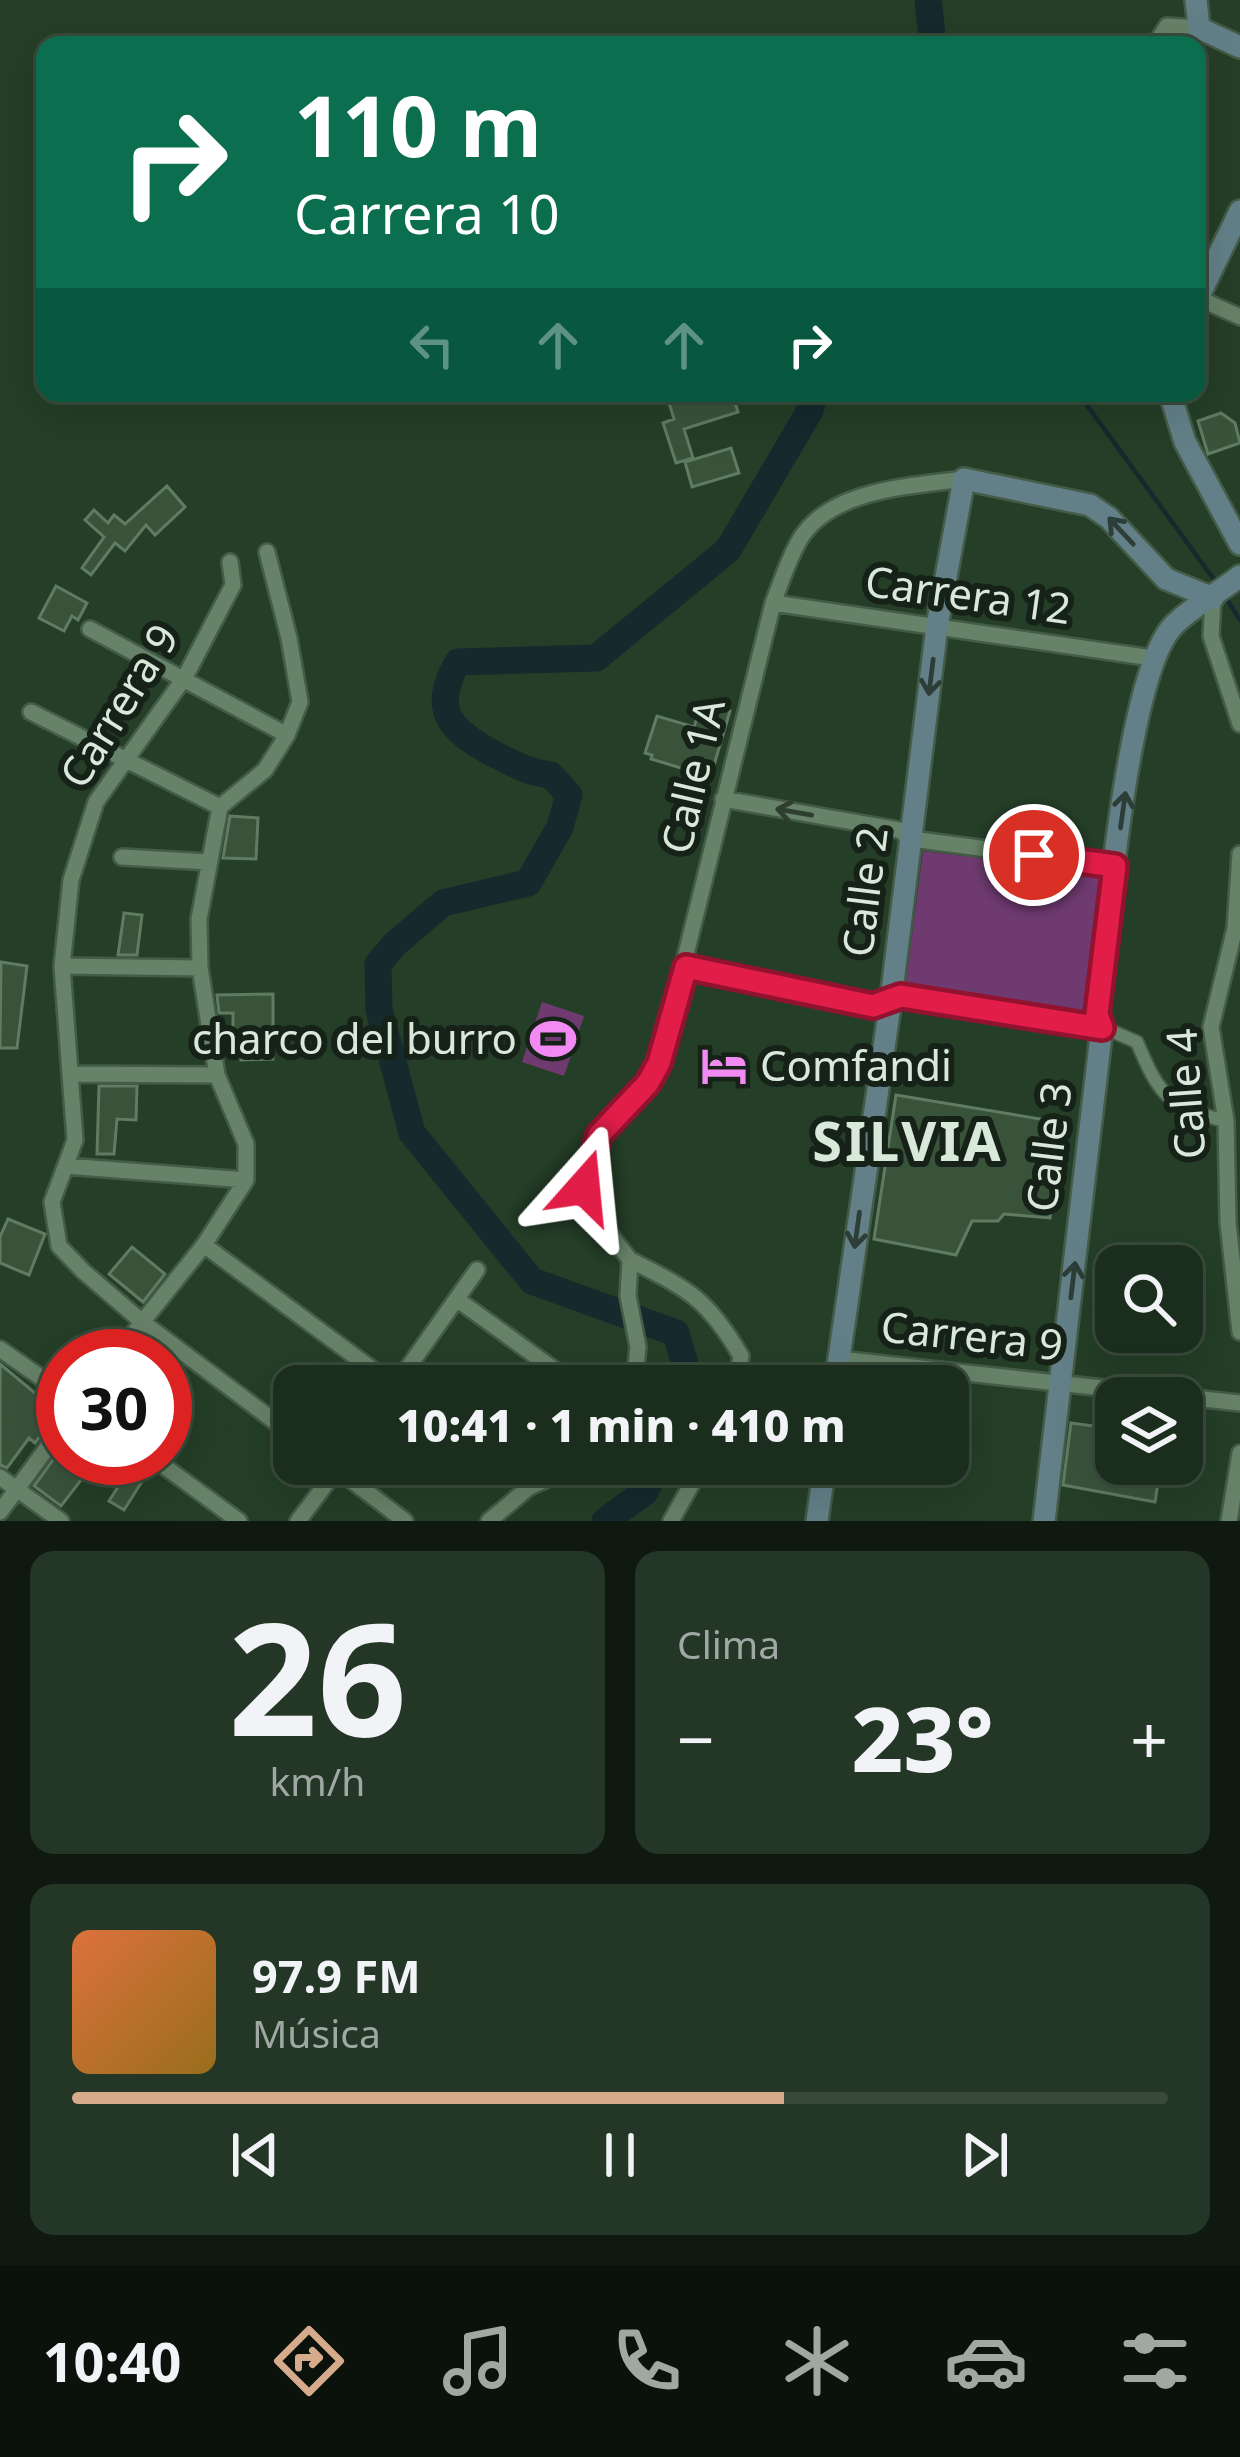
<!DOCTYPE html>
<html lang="es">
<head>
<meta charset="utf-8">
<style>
	:root { --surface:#1b2e1d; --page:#243626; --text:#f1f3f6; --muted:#a0a8a4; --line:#394a3b; --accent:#d6ab8b }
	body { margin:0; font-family:"Noto Sans",sans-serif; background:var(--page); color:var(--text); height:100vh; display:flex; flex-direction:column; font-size:45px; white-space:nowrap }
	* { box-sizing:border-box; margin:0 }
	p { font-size:39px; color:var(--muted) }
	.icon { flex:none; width:66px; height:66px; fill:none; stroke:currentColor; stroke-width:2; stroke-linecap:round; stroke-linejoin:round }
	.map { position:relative; height:1521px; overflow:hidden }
	.details { display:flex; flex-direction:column; gap:30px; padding:30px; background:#0f1910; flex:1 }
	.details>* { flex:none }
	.banner { position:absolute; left:36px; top:36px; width:1170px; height:366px; border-radius:24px; box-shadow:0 12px 48px #0002,0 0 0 3px var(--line); background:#0b6e4f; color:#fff; overflow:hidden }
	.controls { position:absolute; left:1095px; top:1245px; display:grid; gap:24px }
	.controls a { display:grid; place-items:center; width:108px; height:108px; border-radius:24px; background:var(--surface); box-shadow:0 12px 48px #0002,0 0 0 3px var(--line); font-size:60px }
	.speed { position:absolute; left:36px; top:1329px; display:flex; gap:24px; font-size:60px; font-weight:700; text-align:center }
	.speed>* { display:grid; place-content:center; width:156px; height:156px; border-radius:50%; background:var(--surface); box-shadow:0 12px 48px #0002,0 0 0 3px var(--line); line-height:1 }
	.speed .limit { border:18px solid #d22; background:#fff; color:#111 }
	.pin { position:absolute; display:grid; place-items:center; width:102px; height:102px; color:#fff; margin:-51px; border:6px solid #fff; border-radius:50%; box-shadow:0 3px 12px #0007 }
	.me { position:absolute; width:132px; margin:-66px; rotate:18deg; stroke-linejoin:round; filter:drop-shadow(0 0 9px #0008) }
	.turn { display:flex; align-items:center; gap:42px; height:252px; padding:0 60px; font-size:54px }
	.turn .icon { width:156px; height:156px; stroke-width:2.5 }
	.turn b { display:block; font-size:84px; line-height:102px }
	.lanes { display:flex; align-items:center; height:114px; padding:0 60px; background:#0003; justify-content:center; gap:60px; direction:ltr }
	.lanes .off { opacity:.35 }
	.big { font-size:90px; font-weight:800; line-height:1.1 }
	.details .card { flex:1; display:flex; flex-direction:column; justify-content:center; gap:18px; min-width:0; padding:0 42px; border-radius:24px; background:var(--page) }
	.details .dial { align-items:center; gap:0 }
	.dial b { font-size:156px; line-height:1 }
	.song { display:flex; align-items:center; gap:36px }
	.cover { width:144px; height:144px; border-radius:18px; background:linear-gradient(135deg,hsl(20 70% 55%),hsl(40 70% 35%)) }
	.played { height:12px; border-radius:6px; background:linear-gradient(90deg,var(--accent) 65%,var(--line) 65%) }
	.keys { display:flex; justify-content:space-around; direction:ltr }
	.heat { display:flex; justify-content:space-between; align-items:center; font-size:66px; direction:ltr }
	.details .tiles { flex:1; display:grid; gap:30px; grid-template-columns:1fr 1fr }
	.card:last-child { grid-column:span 2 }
	.trip { position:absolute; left:273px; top:1365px; width:696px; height:120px; border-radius:24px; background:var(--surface); box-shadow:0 12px 48px #0002,0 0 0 3px var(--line); font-weight:800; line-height:120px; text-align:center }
	.tab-bar { display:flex; height:192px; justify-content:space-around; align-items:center; background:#0b120c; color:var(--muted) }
	.tab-bar .icon { width:84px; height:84px }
	.tab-bar .selected { color:var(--accent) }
	.tab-bar b { font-size:54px; color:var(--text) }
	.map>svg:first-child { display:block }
</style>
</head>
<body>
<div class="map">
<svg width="1240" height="1521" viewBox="0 0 1240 1521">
	<rect width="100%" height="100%" fill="#243e27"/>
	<!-- green -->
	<path fill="#6f3a70" d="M923 851 1102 873 1084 1011 905 989Z
		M542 1002 584 1016 564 1076 522 1062Z"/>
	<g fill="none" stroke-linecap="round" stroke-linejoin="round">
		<!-- stream -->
		<path stroke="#142a2d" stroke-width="4.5" d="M1078 393 1218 585
			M1224 595 1240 620"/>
		<!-- river -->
		<path stroke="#142a2d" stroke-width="27" d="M928 0 933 45
			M691 1386 676 1333 532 1281 412 1133 379 1010 378 964 395 944 443 903 528 883 560 827 569 795 551 775C530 773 516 765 498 756 454 733 428 713 458 662L596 658 728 550 809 412 816 393
			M605 1521 645 1492 658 1464"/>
	</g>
	<!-- building -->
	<path fill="#39533b" stroke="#5f7b61" stroke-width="3" d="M677 393H732L738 412 684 429 693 458 676 463 663 423 674 419 667 396Z
		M1221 413 1235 423 1240 443 1208 454 1198 421Z
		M731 448 739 473 692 487 685 462Z
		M167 486 185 507 155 535 146 525 125 551 115 543 91 575 82 568 104 537 85 520 94 510 108 523 114 515 125 524Z
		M56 586 87 603 78 620 72 616 64 631 39 618Z
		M702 703 730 711 709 782 690 777 691 771 651 759 652 755 645 753 657 716 694 727Z
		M230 816 258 818 256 859 223 858Z
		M124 913 142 915 137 955H118Z
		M1 962 27 966 17 1048H0Z
		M273 994V1059L241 1060V1042H233V1013H219L217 995Z
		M99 1086H137L136 1120 117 1119 114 1154H97Z
		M896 1095 1064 1123 1050 1218 1004 1214 998 1221H972L956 1255 874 1239Z
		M8 1219 45 1234 29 1275 0 1263V1237Z
		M132 1247 165 1274 143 1302 109 1274Z
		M0 1364 47 1403 50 1399 63 1407V1414L53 1419 35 1443 29 1438 7 1468 0 1465Z
		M1071 1423 1116 1429V1464H1161L1155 1502 1063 1485Z
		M63 1446V1458H98L61 1506 34 1486Z
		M134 1462 148 1472 124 1510 109 1501Z"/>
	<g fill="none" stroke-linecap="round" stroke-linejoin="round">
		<!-- pedestrian casing -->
		<g stroke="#445b48" stroke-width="16">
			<path id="pedestrian" d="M1102 1027 1137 1042C1159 1095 1169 1108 1226 1121"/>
		</g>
		<!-- minor casing -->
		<g stroke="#445b48" stroke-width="20">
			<path id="minor" d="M1155 45 1167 26 1199 28
				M1198 298 1240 317
				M230 562 233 585 185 677 96 802 71 880 62 966 75 1140 52 1202 59 1246 83 1271 141 1321 294 1436
				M1213 598 1211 636 1240 724
				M773 603 1152 658
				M90 629 287 735
				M31 712 220 807
				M723 799 899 830 912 839 1115 866
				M1240 854 1235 928 1211 1027 1226 1121 1228 1223 1240 1332
				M122 857 208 862
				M62 966 200 968
				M686 967 873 1006 901 996 1102 1027
				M71 1074 217 1075
				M66 1166 246 1180
				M204 1245 395 1386
				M630 1260C688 1289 707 1298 741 1356L736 1386
				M458 1300 577 1386
				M0 1349 63 1393
				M115 1356 204 1245 246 1180V1144L217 1075 200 968 199 919 220 807 265 770 287 735 300 702 289 638 267 552
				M839 1359 1240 1403
				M395 1386 477 1270
				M634 1386 638 1347 628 1296 630 1260 597 1217 584 1187 600 1135 648 1083 659 1063 773 603C781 583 788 560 799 541 828 489 912 486 964 479
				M153 1458 239 1521
				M330 1464 405 1521
				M497 1464 528 1488
				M0 1477 61 1521
				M0 1512 63 1426
				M298 1521 341 1464
				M489 1521 528 1488 579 1464
				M671 1521 703 1464
				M1229 1521 1240 1453"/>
		</g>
		<!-- secondary casing -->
		<g stroke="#445b48" stroke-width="26">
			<path id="secondary" d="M1196 0 1199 28 1240 47
				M1197 300 1240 211
				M1170 393 1185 442 1240 544
				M835 1386 891 999 937 626 964 479 1090 505 1109 518 1166 579 1213 598
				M817 1521 825 1464
				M1044 1521 1102 1027 1097 1014C1106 938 1127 674 1173 626 1191 607 1219 593 1240 576"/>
		</g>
		<!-- pedestrian -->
		<use href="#pedestrian" stroke="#668268" stroke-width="12"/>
		<!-- minor -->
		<use href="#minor" stroke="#668268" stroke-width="15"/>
		<!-- secondary -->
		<use href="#secondary" stroke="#638088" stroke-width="21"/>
	</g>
	<!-- one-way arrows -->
	<defs><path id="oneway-shaft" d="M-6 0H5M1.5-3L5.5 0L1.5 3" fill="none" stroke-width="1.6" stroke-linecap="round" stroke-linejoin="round" transform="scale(3)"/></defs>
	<g stroke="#2d3e39">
		<use href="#oneway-shaft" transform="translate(1121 531) rotate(-133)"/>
		<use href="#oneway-shaft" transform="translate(931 677) rotate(97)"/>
		<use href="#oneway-shaft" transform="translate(1123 810) rotate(-82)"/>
		<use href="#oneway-shaft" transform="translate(857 1230) rotate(98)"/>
		<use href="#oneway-shaft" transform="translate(1073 1280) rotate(-83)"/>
	</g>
	<use stroke="#2e3e2f" href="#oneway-shaft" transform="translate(794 812) rotate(-170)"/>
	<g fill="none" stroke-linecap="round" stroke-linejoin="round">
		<!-- route casing -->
		<g stroke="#92132f" stroke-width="30">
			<path id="route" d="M584 1187 599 1135 648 1083 659 1063 686 967 873 1006 901 996 1102 1028 1097 1014 1115 866 1034 855"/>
		</g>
		<!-- route -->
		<use href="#route" stroke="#e11d48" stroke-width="21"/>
	</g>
	<!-- icons -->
	<defs>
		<g id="stadium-bare" transform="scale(3.6)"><path d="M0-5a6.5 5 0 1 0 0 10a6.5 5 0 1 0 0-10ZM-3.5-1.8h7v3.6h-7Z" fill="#f28af3" stroke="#162117" stroke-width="2.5" paint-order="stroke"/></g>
		<g id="hotel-bare" transform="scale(3.6)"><path d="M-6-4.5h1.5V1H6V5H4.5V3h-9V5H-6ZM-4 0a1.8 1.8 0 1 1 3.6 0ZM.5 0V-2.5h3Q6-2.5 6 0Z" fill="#f28af3" stroke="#162117" stroke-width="2.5" paint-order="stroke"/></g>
	</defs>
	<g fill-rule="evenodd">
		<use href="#stadium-bare" x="553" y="1039"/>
		<use href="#hotel-bare" x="724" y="1066"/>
	</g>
	<g text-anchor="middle" stroke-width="12" stroke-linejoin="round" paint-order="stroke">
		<!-- street labels -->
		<g font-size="42" fill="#d8e8d9" stroke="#162117">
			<text transform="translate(968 595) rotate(8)" y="15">Carrera 12</text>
			<text transform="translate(119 706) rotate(-58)" y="15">Carrera 9</text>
			<text transform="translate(693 776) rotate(-77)" y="15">Calle 1A</text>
			<text transform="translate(865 892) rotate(-83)" y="15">Calle 2</text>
			<text transform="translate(1186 1094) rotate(-94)" y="15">Calle 4</text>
			<text transform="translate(1049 1147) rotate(-83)" y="15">Calle 3</text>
			<text transform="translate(972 1336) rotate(6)" y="15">Carrera 9</text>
		</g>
		<!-- poi labels -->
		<g font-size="42" fill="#d8e8d9" stroke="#162117" text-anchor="end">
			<text x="517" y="1054">charco del burro</text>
			<text x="760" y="1081" text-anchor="start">Comfandi</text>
		</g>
		<!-- district labels -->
		<g font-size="54" font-weight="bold" letter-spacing="3" fill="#d8e8d9" stroke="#162117">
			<text x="908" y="1161">SILVIA</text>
		</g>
	</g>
</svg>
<div class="controls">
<a><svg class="icon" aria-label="search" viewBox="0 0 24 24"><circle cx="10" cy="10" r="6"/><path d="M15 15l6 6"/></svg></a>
<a><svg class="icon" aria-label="layers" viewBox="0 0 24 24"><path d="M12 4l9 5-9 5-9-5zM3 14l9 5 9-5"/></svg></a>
</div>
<div class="speed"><div class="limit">30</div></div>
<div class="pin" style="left:1034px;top:855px;background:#d93025"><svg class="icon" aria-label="arrive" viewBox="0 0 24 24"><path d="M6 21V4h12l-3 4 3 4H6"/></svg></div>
<svg class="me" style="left:584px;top:1187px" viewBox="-20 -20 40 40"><path d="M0-17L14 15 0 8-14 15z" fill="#e11d48" stroke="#fff" stroke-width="4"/></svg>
<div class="trip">10:41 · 1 min · 410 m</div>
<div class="banner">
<div class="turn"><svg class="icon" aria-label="right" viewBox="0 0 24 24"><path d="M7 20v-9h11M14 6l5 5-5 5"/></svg><div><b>110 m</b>Carrera 10</div></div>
<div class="lanes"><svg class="icon off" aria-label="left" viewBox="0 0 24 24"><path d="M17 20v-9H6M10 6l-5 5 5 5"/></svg><svg class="icon off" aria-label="ahead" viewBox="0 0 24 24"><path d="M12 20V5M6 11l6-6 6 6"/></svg><svg class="icon off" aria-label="ahead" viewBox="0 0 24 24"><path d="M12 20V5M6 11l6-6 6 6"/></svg><svg class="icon" aria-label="right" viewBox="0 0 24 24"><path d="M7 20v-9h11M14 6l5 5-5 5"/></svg></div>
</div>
</div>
<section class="details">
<div class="tiles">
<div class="card dial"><b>26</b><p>km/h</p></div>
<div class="card"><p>Clima</p>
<div class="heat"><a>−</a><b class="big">23°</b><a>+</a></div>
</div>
<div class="card">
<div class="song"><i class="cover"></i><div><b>97.9 FM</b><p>Música</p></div></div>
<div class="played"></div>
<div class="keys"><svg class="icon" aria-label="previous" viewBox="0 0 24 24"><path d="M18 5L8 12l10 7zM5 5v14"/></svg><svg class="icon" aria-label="pause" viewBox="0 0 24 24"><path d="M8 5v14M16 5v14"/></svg><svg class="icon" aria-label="next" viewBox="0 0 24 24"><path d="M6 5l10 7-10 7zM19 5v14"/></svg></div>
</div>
</div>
</section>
<nav class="tab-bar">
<b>10:40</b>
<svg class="icon selected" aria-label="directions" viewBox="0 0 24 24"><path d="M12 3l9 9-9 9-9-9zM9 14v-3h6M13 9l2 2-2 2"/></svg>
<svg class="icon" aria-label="music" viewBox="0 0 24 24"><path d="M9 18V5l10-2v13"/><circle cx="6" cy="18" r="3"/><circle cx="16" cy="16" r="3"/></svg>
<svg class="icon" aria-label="phone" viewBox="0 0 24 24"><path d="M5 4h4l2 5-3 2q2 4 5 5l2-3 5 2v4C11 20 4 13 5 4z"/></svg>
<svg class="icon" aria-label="climate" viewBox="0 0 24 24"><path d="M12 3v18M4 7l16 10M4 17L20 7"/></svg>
<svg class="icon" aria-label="car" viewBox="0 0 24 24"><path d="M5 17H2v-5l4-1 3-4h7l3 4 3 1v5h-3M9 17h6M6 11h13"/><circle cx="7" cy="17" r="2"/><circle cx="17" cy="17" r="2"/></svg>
<svg class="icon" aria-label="filters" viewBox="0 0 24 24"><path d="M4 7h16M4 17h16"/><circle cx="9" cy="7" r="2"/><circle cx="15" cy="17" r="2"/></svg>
</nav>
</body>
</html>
